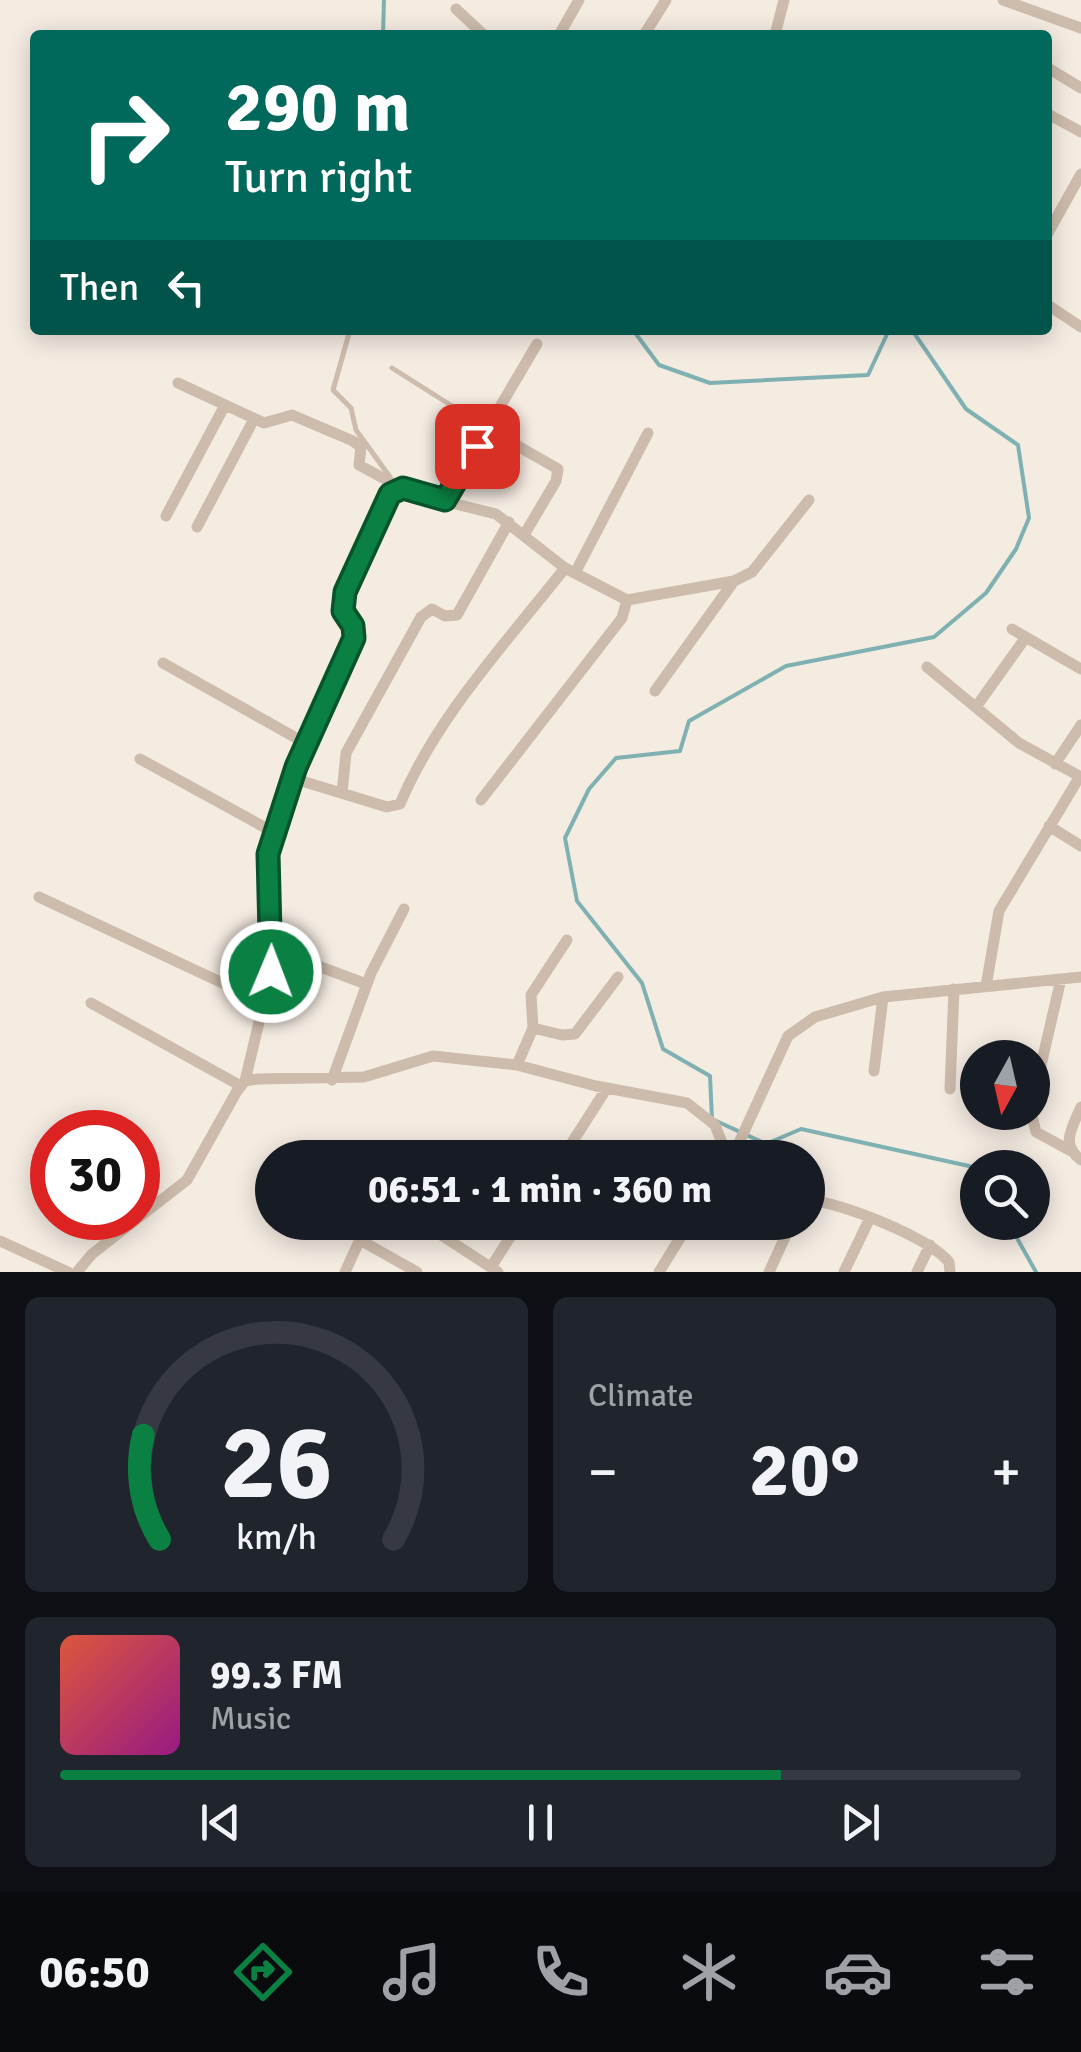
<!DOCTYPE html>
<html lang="en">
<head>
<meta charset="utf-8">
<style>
	:root { --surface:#171b24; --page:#20242c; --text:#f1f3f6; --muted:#9ea1a6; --line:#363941; --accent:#0b8043 }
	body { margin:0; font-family:Signika,sans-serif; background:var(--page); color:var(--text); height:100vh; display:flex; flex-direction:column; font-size:38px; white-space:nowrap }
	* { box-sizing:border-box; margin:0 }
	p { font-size:32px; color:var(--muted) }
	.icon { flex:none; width:55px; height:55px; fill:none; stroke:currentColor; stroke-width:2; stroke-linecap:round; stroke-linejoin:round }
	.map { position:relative; height:1272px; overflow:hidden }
	.sheet { display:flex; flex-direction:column; gap:25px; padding:25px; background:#0d0f14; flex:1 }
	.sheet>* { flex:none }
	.guide { position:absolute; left:30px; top:30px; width:1022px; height:305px; border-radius:10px; box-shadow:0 5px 25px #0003; background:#00695c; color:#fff; overflow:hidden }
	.needle { width:65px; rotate:188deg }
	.fabs { position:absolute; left:960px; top:1040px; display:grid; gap:20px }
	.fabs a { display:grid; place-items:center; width:90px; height:90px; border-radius:50%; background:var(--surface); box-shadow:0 5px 25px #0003; font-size:50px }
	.speed { position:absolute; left:30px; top:1110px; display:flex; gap:20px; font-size:50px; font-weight:700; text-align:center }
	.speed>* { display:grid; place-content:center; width:130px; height:130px; border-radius:50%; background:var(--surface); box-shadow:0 5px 25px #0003; line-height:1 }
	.speed .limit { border:15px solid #d22; background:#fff; color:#111 }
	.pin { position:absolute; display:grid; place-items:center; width:85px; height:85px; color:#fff; margin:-42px; border-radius:20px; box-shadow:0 5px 15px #0006 }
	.me { position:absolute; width:110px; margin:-55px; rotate:1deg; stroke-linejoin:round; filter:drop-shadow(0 0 8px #0008) }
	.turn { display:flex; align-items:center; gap:35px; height:210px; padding:0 30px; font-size:45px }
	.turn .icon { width:130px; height:130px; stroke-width:2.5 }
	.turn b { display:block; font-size:70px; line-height:85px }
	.then { display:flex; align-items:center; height:95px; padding:0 30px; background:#0003; gap:20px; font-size:38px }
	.big { font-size:75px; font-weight:700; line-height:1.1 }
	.sheet .tile { flex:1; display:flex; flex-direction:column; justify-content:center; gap:15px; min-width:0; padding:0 35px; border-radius:15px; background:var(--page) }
	.sheet .dial { align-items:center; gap:0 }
	.dial svg { height:260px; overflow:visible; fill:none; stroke:var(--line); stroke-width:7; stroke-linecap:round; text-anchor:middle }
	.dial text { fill:var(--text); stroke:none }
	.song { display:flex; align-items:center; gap:30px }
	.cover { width:120px; height:120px; border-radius:15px; background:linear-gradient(135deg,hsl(10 70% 55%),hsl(310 70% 35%)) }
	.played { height:10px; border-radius:5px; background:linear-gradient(90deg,var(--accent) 75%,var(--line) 75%) }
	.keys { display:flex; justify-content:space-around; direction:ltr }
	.heat { display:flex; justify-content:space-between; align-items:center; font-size:55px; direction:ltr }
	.sheet .tiles { flex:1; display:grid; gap:25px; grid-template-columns:1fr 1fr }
	.tile:last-child { grid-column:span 2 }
	.trip { position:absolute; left:255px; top:1140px; width:570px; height:100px; border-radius:50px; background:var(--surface); box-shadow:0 5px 25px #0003; font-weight:700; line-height:100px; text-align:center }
	.tab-bar { display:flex; height:160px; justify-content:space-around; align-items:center; background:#090b0e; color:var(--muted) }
	.tab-bar .icon { width:70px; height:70px }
	.tab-bar .active { color:var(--accent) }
	.tab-bar b { font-size:45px; color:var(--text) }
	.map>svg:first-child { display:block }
</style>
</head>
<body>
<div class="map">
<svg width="1081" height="1272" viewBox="0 0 1081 1272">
	<rect width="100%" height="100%" fill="#f4ebe1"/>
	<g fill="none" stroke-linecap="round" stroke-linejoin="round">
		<!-- stream -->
		<path stroke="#7fb0b2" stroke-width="4" d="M383 35 384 0
			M633 330 659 365 710 383 868 375 889 330
			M912 330 966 409 1018 445 1029 518 1016 549 986 593 934 637 786 666 689 721 680 751 616 758 589 789 565 838 577 901 642 983 663 1049 710 1076 712 1119 766 1144 801 1129 978 1168
			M1008 1222 1036 1272"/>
		<!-- lane -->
		<path stroke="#cdbbac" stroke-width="5" d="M350 330 333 390 351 408 356 430 390 477
			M392 368 487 428"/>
		<!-- street -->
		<path stroke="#cdbbac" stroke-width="11" d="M1003 0 1081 28
			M456 9 484 35
			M559 35 579 0
			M644 35 666 0
			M775 35 784 0
			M1048 68 1081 88
			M1048 114 1081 132
			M1048 233 1081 174
			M1048 305 1081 327
			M178 383 264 423 292 415 353 441 361 447 359 465 403 489
			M488 429 558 469 556 481 524 535
			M445 500 537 344
			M166 516 225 405
			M197 527 254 419
			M575 573 648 433
			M627 600 734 581 752 572 809 500
			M1012 629 1081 669
			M163 663 305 743
			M927 667 1019 743 1081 777
			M655 691 734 581
			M976 707 1026 637
			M140 759 275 833
			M1055 764 1081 725
			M292 778 387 807 400 804C437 716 506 643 565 568
			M342 793 346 753 421 617 432 609 445 616 457 615 509 522
			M1049 826 1081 846
			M39 897 265 1003
			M273 949 366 984
			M986 986 999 911 1080 776
			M91 1003 241 1086
			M533 1028 562 1035 575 1034 618 977
			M517 1065 533 1028 531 995 567 940
			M874 1071 883 997
			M332 1080 371 973 404 909
			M245 1081 271 972 268 854 305 743 354 638 353 626 343 611 345 592 395 489 496 514 565 568 627 600 622 618 481 800
			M950 1089 954 989
			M1032 1104 1061 979
			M1081 1107C1072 1128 1060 1144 1081 1160
			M1031 1112 1036 1132 1071 1151
			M562 1158 607 1088
			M732 1158 788 1036 815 1017 883 997 1081 977
			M808 1200C840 1202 928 1237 949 1262L950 1272
			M421 1222 498 1272
			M654 1222 678 1238
			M360 1240 417 1272
			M0 1241 68 1272
			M491 1267 520 1222
			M77 1272 92 1254 187 1180 237 1091 245 1081 258 1079 364 1077 433 1056 517 1065 596 1086 687 1103 715 1125 728 1158
			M345 1272 368 1222
			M659 1272 690 1222
			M769 1272 792 1222
			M844 1272 869 1220
			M917 1272 930 1245"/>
	</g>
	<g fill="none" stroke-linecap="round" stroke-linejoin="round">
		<!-- route casing -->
		<g stroke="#07532c" stroke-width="25">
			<path id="route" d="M271 972 268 854 296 767 354 638 353 626 343 611 345 592 390 494 403 488 445 500 477 446"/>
		</g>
		<!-- route -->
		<use href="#route" stroke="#0b8043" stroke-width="18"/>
	</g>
</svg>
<div class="fabs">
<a><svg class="needle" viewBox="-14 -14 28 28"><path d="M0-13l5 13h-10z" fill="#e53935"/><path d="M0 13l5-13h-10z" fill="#9ea1a6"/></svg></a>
<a><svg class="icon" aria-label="search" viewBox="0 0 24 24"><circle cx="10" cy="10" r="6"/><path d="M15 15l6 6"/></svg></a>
</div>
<div class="speed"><div class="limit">30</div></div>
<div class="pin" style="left:477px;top:446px;background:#d93025"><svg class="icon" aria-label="arrive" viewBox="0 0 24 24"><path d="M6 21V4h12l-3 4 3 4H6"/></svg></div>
<svg class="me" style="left:271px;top:972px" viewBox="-20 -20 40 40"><circle r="17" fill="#0b8043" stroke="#fff" stroke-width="3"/><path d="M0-11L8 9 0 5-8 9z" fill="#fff"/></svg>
<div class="trip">06:51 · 1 min · 360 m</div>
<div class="guide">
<div class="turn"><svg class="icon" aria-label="right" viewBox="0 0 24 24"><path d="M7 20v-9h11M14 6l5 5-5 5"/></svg><div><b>290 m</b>Turn right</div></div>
<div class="then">Then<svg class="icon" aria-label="left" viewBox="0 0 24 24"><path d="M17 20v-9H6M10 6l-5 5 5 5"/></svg></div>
</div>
</div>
<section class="sheet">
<div class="tiles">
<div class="tile dial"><svg viewBox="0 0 100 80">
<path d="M14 69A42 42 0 1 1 86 69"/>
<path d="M14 69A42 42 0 0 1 9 37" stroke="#0b8043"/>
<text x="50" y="56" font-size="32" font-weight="700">26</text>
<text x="50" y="72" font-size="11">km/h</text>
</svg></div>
<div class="tile"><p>Climate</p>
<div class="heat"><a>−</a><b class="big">20°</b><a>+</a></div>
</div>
<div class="tile">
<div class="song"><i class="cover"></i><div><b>99.3 FM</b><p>Music</p></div></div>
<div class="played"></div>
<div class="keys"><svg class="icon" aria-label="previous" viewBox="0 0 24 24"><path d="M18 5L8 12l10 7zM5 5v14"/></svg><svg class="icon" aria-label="pause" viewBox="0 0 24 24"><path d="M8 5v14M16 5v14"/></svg><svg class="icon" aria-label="next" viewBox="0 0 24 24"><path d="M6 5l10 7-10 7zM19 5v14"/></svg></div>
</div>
</div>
</section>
<nav class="tab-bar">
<b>06:50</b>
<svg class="icon active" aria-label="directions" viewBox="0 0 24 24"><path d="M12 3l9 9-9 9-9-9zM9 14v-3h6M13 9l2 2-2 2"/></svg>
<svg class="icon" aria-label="music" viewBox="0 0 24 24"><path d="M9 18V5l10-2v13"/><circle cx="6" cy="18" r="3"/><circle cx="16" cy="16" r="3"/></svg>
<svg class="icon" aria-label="phone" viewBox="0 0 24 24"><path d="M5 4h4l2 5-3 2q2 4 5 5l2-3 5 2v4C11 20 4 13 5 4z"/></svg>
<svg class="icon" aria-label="climate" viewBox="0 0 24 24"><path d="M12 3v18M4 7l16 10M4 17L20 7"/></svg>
<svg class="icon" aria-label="car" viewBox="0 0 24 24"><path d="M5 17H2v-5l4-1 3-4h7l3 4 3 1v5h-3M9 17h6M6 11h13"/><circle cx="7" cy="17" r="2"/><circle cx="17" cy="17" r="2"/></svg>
<svg class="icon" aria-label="filters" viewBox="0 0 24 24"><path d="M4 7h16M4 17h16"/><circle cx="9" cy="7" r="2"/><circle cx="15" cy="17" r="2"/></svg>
</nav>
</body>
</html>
